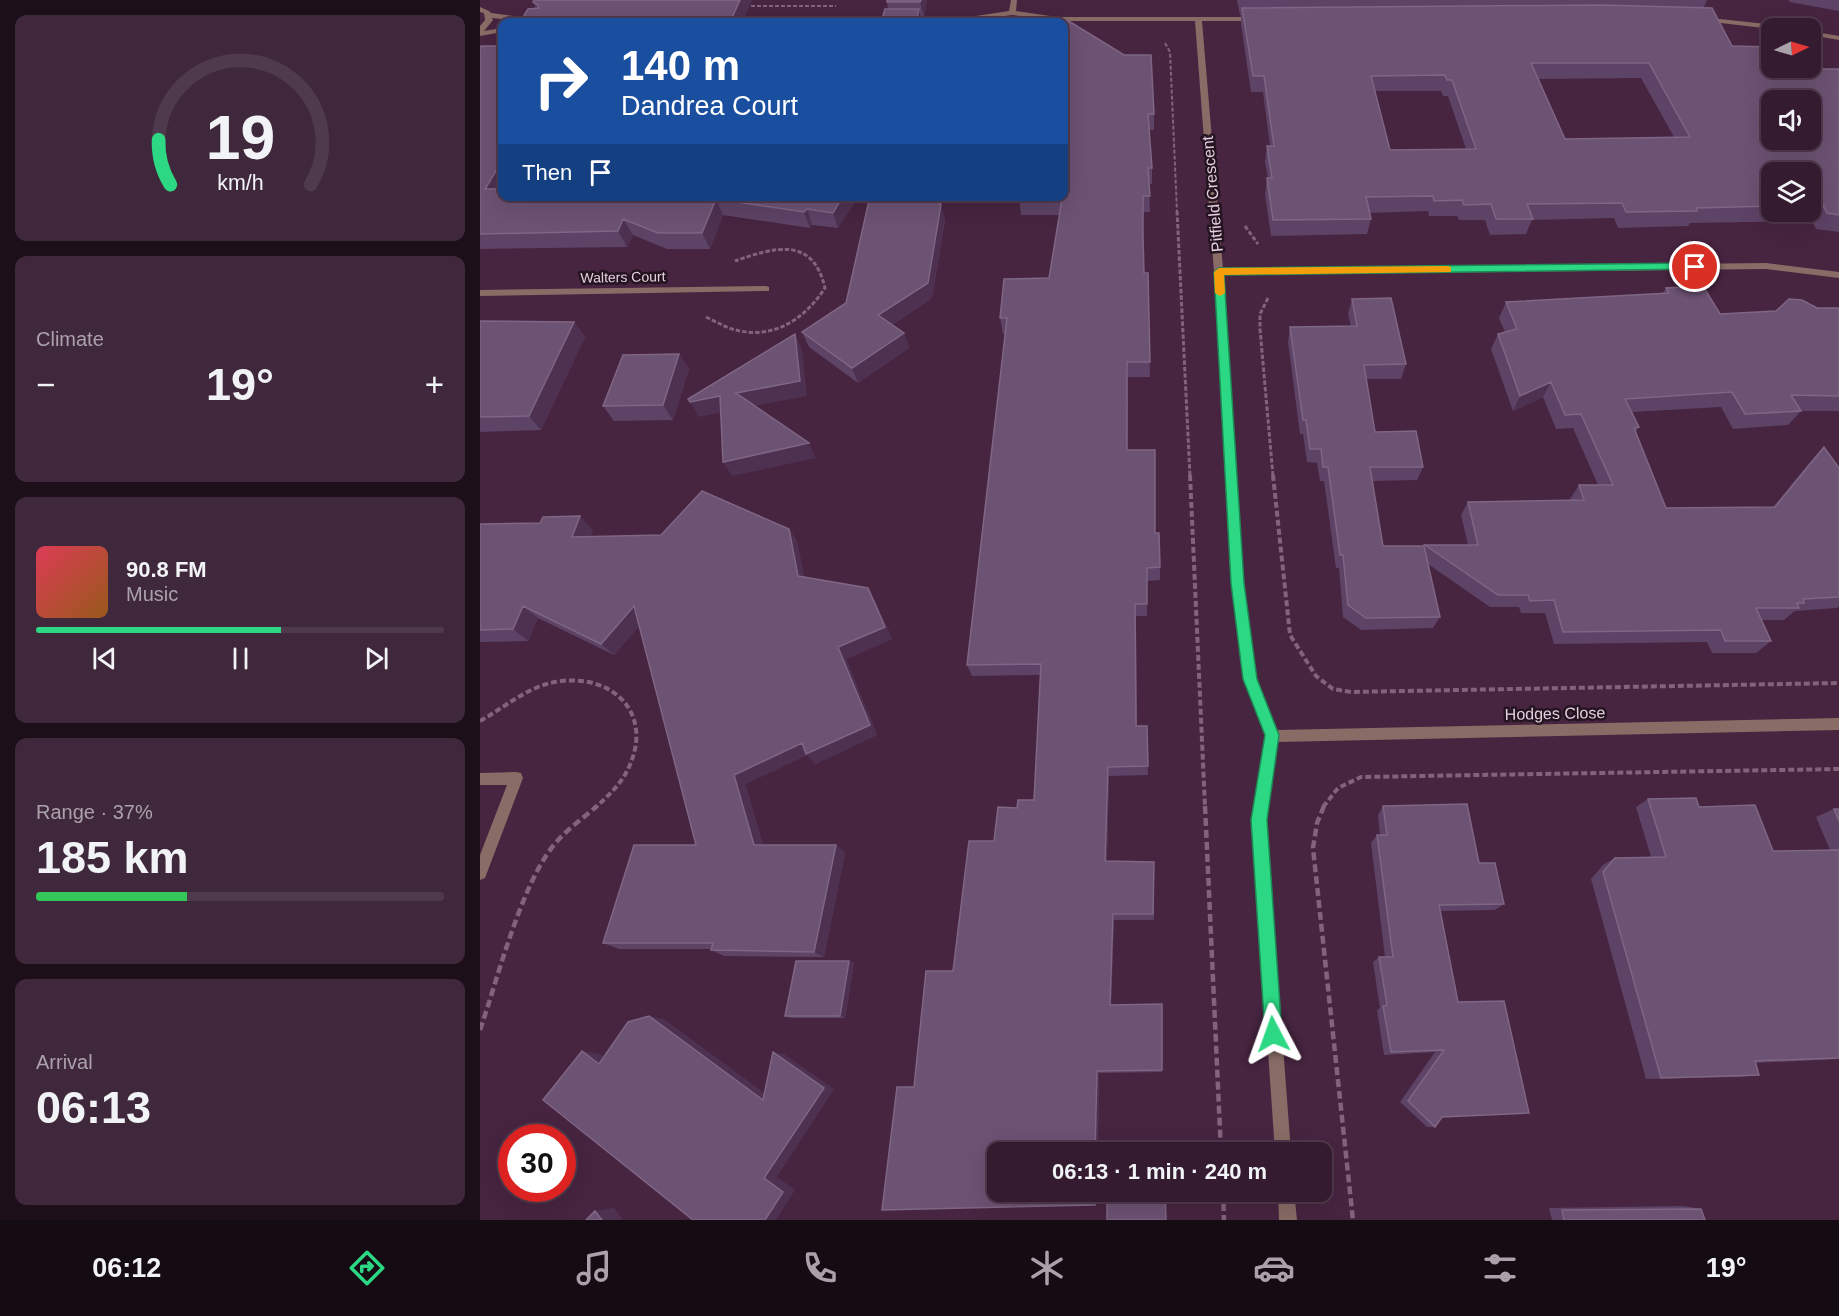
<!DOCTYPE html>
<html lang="en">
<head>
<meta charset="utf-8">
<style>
	:root { --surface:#351b30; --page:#40283c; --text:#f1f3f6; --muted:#aaa1ab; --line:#4f394c; --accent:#2cd884 }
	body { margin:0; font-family:Helvetica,sans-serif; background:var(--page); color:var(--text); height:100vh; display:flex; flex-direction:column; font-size:22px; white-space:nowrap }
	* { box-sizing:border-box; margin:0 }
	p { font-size:20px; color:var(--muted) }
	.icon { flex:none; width:33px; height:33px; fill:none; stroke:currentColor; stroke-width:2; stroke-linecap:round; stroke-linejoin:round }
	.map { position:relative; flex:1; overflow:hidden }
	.drawer { display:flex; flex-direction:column; gap:15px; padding:15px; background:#1d0f1a; width:480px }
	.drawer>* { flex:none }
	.top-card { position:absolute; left:18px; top:18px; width:570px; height:183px; border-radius:12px; box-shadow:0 6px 24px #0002,0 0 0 2px var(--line); background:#1a4fa0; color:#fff; overflow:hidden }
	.needle { width:39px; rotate:85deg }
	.tools { position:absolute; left:1281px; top:18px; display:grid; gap:12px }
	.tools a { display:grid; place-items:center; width:60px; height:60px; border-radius:12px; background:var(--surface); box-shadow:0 6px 24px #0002,0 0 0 2px var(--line); font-size:30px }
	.speed { position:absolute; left:18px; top:1124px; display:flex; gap:12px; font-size:30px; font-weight:700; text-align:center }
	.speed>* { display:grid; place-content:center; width:78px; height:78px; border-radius:50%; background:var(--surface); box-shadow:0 6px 24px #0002,0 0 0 2px var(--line); line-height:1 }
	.speed .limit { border:9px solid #d22; background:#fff; color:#111 }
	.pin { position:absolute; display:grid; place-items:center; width:51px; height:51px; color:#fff; margin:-26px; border:3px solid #fff; border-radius:50%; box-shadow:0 2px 6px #0007 }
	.me { position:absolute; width:66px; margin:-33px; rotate:356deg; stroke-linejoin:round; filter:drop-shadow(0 0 4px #0008) }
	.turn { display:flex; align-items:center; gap:21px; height:126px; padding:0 24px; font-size:27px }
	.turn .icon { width:78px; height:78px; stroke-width:2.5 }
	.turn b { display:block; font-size:42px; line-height:51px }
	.then { display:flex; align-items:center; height:57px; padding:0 24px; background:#0003; gap:12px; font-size:22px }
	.big { font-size:45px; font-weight:800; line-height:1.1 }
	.drawer .card { flex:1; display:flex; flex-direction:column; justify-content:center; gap:9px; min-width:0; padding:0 21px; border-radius:12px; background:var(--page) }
	.drawer .dial { align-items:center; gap:0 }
	.dial svg { height:156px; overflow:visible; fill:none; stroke:var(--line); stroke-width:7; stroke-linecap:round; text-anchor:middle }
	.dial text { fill:var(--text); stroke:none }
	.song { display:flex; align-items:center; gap:18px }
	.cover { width:72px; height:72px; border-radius:9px; background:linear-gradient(135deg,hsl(350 70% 55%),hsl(30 70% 35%)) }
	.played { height:6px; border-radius:3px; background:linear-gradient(90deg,var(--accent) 60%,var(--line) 60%) }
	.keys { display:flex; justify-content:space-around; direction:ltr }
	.heat { display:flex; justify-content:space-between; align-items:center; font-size:33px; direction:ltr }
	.charge { height:9px; border-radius:4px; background:linear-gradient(90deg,#34c759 37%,var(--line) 0) }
	.trip { position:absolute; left:507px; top:1142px; width:345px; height:60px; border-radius:12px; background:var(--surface); box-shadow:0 6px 24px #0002,0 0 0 2px var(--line); font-weight:800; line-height:60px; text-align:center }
	.menu { display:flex; height:96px; justify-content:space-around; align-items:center; background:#150b13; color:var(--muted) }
	.menu .icon { width:42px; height:42px }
	.menu .current { color:var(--accent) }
	.menu b { font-size:27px; color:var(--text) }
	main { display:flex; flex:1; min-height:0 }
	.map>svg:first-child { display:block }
</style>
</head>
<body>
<main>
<section class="drawer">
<div class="card dial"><svg viewBox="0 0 100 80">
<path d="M14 69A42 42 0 1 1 86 69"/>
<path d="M14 69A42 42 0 0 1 8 46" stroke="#2cd884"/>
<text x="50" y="56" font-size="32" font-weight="700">19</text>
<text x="50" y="72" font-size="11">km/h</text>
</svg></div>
<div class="card"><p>Climate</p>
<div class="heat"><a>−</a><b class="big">19°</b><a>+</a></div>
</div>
<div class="card">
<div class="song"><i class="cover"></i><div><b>90.8 FM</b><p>Music</p></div></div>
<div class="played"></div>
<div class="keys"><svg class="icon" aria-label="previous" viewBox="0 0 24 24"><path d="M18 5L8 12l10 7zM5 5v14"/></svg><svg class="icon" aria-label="pause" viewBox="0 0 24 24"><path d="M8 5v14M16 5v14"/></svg><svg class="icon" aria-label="next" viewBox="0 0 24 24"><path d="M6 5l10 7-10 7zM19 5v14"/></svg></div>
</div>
<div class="card"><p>Range · 37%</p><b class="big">185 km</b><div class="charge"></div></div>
<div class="card"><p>Arrival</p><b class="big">06:13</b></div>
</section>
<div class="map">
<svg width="1359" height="1220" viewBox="0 0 1359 1220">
	<rect width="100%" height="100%" fill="#472440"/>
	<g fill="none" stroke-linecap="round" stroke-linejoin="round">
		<!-- path-far3 -->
		<path stroke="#82637b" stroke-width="2" stroke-dasharray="4 2" stroke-linecap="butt" d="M265 6H356
			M685 43 690 52 697 212"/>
		<!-- path-far2 -->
		<path stroke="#82637b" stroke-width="3" stroke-dasharray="4.5 2" stroke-linecap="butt" d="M697 211 710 476
			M765 226 778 244
			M788 298 780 314V329L793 476
			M226 317C235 321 243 326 252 329 292 341 324 320 345 288 333 236 295 247 255 261"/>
		<!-- path-far1 -->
		<path stroke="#82637b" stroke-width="4" stroke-dasharray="6 3" stroke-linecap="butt" d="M710 475 725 807
			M793 475 810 635 836 676 853 689 871 692 1359 683
			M0 721C27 706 49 685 81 681 136 675 174 716 148 769 141 784 128 796 116 807
			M843 807 858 788 881 777 1359 769"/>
		<!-- path -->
		<path stroke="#82637b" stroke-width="4.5" stroke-dasharray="8 4" stroke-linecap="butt" d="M725 806 741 1152
			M844 806 837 823 833 848 873 1220
			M0 1030C18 978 40 888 73 846 86 830 102 819 117 806
			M743 1191 744 1220"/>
		<!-- street -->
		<path fill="#886c65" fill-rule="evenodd" d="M531 0H537L536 11 577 17H781L782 19 778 21H722L743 269 1286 263 1359 272V278L1286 269 744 275 763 583 776 679 796 730 1359 718V730L798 742 786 820 811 1152H795L772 820 785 736 764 679 751 583 734 272 715 21H577L532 15 480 22H371L375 20 476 19 529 11Z
			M0 7 9 11 11 13 62 20 66 22H50L12 18 13 20 4 31 22 28V32L0 36V26L5 20 4 13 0 12Z
			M1221 17 1304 26 1308 28 1292 29 1224 21 1220 19Z
			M1330 31 1359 36V40L1330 35Z
			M286 286 289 287V291L0 296V290Z
			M36 772 41 773 43 778 5 878 0 880V855L27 785H0V773Z
			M798 1191H814L817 1220H799Z"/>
	</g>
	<!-- wall -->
	<path fill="#5d4366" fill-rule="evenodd" d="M272 0 262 22H40L56 8 53 2Z
		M407 0H447L444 17H441L442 22H401L408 9 407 2Z
		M757 0H1227L1224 7 1252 46 1343 69H1359V232L1336 229 1332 221 1210 223 1208 226 1138 228 1134 218 1052 220 1046 234 1010 235 1005 220H979L977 216H949L948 211 889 213 891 219 887 234 791 236 785 194 787 178H788L785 162 787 146H790L783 92H771L761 24V15H760ZM1161 78 1194 137 1085 139 1058 79ZM895 91H961L963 96H968L986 149 910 150ZM1292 172H1330V212H1292Z
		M1309 0H1359V11L1309 2Z
		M584 36 674 114V130H669L672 168V184H669L670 212H663V244L664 273H668L670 377H648L647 450 675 533 680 567V580L667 581V616H656L657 726H667L668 775 629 776 627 861 674 862V920H634L631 1005 682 1004V1072L619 1073 617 1203 434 1087 473 971 514 841 537 808 554 800 560 675 492 676 487 665 525 334H523L520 318 569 278 580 215H541L539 199Z
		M0 47 22 196H377V198L358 228 332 225 330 228 243 215 230 249H187L153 235 147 247 0 249Z
		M465 220 452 298 412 325 424 333 429 348 378 383 329 347 322 332 366 303Z
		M1186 288 1240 314 1296 311 1337 308H1359V411H1321L1308 425 1253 429 1241 407 1152 412 1159 427 1156 432 1186 508 1293 507 1330 462 1344 447 1359 468V606L1357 608 1315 611 1304 620H1282L1291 641 1276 653H1232L1227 642 1074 644 1065 613H1041L1039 607H1010L948 564 960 617 953 628 881 630 863 617 859 568H856L844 481H840L837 463 827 462 823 434H820L808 342 810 327 871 326 868 314 872 299 926 364 921 379H886L895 432 943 467 937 480 892 481 903 546 944 548 945 545H988L981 515 988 502 1091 500 1090 499 1099 485H1118L1093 428 1076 429 1063 397 1033 411 1011 349 1018 334 1025 332 1019 318 1026 302 1182 294Z
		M0 321 94 322 105 337 61 430 0 432Z
		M199 354 209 369 193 420 134 421 123 406Z
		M0 524 113 530 110 537 181 535 309 529 317 542 324 577 395 601 412 639 366 659 397 735 335 764 327 755 265 784 283 845H356L365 853 344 957 244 956 231 950 232 949H139L123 943 216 845 159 626 134 655 58 618 48 641 0 642Z
		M1168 799 1219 807 1293 851 1350 850 1336 817 1354 809H1359V1059L1275 1063 1279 1075 1261 1077 1166 1079 1111 879 1123 865 1135 858 1171 857 1156 807Z
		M903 806 999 863 1024 904 1015 910 960 911 978 1002 962 1117 955 1127H947L920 1102 955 1052 904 1055 897 1010 900 1008 893 962 899 957H905L891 843 897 835H900L898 815Z
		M369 961 374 963 365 1018H311L305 1016Z
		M1204 1206 1221 1209 1225 1220H1072L1069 1208Z"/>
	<!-- shaded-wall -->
	<path fill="#4e3151" d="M260 0H272L262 22H250Z
		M441 0H447L444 17 440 2Z
		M439 9 442 22H436Z
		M22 161V194L5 189Z
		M363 196H377V198L358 228 353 213Z
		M236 199 243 215 230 249 222 233Z
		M461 204 465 220 452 298 404 331 398 315Z
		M327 209 332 225 330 228 324 212Z
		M143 219 153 235 147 247 138 231Z
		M94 322 105 337 61 430 49 416Z
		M424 333 429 348 378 383 372 368Z
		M315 334 322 350 327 396 264 408 256 393Z
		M199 354 209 369 193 420 183 405Z
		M647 362 648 377 647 464Z
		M1071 382 1063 397 1033 411 1040 396Z
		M240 396 249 411 219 417 210 402Z
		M329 443 336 458 252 476 243 462Z
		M100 516 113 530 105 550 92 537Z
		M309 529 317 542 327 589 318 576Z
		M388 588 395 601 412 639 366 659 397 735 335 764 327 755 265 784 285 853 274 845 254 775 358 647Z
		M43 606 58 618 48 641 33 629Z
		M154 606 166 618 134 655 121 644Z
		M628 767 629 776 626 868 625 861Z
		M356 845 365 853 344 957 334 952Z
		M633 914 634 920 631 1008 630 1005Z
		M369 961 374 963 365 1018 360 1016Z
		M169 1016 184 1019 295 1101 283 1100Z
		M102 1051 120 1054 136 1066 119 1064Z
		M293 1052 304 1054 354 1089 297 1177 315 1190 296 1220H285L284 1178Z
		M617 1071 619 1073 617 1152H615Z
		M615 1191H617V1203L615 1205Z
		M134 1208 143 1220H122L115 1211Z"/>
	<!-- building -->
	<path fill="#6c5273" stroke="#7f6684" stroke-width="1.5" fill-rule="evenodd" d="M54 0H260L250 22H40L48 9 59 8 58 5 53 2Z
		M407 0H441L440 2H407Z
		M1120 5 1232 8 1252 46 1292 47V68H1330V48L1343 69H1359V215L1347 213 1343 205 1330 206V172H1292V206L1216 208 1217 211 1146 212 1142 203 1047 204 1053 219H1016L1011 204 984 205 982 200 954 201 953 196 886 197 891 219 793 220 787 178H792L787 146H794L784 76H773L762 8ZM1051 63H1169L1210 137 1085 139ZM965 75 967 80H972L996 149 910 150 891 76ZM1292 100H1330V140H1292Z
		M405 9H439L436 22H401Z
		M587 20 644 55H671L674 114H668L672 168H668L670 196H663V236L664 273H668L670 362H647V450H675V533H679L680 567 667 568V604H655L656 726H667L668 766 628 767 625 861 674 862 673 914H633L630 1005 682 1004V1070L617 1071 615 1152H518V1191H615V1205L402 1210 417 1087H434L446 971H473L489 841H514L518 807 537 808 538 800H554L561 664 487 665 527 318H520L524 279 569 278 582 199H539V196H584V36H586Z
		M1 46H22V161L5 189H22V196H363L353 213 327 209 324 212 236 199 222 233H178L143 219 138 231 0 234V47Z
		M390 196H448L461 204 448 283 398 315 424 333 372 368 322 332 366 303Z
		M1223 286 1240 314 1296 311 1309 299 1322 300 1337 308H1359V396L1311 395 1321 411 1265 414 1252 392 1145 399 1159 427 1154 428 1186 508 1295 507 1344 447 1359 468V597L1323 599 1324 603H1317L1319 608H1276L1291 641H1245L1241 630 1083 632 1074 600 1050 601 1048 595H1018L945 545H998L988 502 1104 500 1099 485H1133L1101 414 1085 415 1071 382 1040 396 1018 334 1037 329 1026 302 1189 293 1186 288Z
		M911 298 926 364 884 365 895 432 936 431 943 467H890L903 546H944L960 617 886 618 868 605 863 555H860L848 467H843L841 449H830L826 420H823L810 327 877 326 872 299Z
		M0 321 94 322 49 416 0 417Z
		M315 334 320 381 256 393 329 443 243 462 240 396 210 402 208 399Z
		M199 354 183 405 123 406 143 355Z
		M222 491 309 529 318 576 388 588 405 627 358 647 390 725 326 754 322 743 254 775 274 845H356L334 952 231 950 233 943H123L154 845H216L154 606 121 644 43 606 33 629 0 630V524L60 523 63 517 100 516 92 537 181 535Z
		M1216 798 1219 807 1275 805 1293 851 1359 850V1058L1275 1061 1279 1075 1181 1078 1123 872 1135 858 1186 857 1168 799Z
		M987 804 999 863H1015L1024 904 959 905 978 1002 1024 1001 1049 1113 962 1117 955 1127 928 1101 964 1050 911 1052 903 1006 907 1005 899 957H913L897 835H907L903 806Z
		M1354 809H1359V821Z
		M316 961H369L360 1016H305Z
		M169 1016 283 1100 293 1052 344 1088 284 1178 303 1192 285 1220H213L63 1100 102 1051 119 1064 148 1022Z
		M627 1191H685L686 1220H627Z
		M1221 1209 1225 1220H1084L1082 1210Z
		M115 1211 122 1220H106Z"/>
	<!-- route -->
	<path fill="#2cd884" stroke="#1d8c56" stroke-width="1.5" d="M1215 263 1219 264V269L744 275 764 583 777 679 799 735 787 820 802 1034 800 1040 793 1043 787 1040 785 1034 771 820 785 735 763 679 751 583 734 272 739 268Z"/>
	<!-- slow -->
	<path fill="#f59e0b" d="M967 266 971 267V272L744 275 745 293 740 296 735 293 734 272 739 268Z"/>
	<g text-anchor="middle" stroke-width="5" stroke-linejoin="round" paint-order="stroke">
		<!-- far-street labels -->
		<g font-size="14" fill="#e5cedf" stroke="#241420">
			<text transform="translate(143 277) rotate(-1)" y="5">Walters Court</text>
		</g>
		<!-- street labels -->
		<g font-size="16" fill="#e5cedf" stroke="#241420">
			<text transform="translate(732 194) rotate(-95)" y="6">Pitfield Crescent</text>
			<text transform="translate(1075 713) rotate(-1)" y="6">Hodges Close</text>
		</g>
	</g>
</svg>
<div class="tools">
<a><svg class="needle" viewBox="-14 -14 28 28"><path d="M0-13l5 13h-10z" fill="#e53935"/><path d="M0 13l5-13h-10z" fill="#aaa1ab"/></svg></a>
<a><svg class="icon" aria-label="sound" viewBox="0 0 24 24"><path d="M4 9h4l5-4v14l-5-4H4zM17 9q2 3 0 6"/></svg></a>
<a><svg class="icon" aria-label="layers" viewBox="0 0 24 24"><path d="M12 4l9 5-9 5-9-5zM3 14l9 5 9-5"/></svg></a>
</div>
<div class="speed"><div class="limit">30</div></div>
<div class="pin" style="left:1215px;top:267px;background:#d93025"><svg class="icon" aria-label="arrive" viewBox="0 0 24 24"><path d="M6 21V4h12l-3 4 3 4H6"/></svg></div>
<svg class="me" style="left:793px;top:1034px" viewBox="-20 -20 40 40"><path d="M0-17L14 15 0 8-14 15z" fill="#2cd884" stroke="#fff" stroke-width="4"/></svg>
<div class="trip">06:13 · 1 min · 240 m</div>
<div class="top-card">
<div class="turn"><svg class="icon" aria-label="right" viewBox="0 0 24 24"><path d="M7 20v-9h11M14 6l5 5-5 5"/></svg><div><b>140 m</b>Dandrea Court</div></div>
<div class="then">Then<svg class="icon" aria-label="arrive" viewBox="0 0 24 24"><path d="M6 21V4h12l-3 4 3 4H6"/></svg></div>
</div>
</div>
</main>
<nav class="menu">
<b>06:12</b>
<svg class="icon current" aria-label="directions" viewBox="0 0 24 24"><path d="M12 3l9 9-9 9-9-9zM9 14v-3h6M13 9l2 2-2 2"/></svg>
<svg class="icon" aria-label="music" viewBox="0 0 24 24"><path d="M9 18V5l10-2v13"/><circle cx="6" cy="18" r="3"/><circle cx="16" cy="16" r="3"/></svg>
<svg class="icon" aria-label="phone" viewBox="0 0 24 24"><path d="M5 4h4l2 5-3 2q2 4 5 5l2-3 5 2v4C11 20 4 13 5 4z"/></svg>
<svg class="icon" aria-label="climate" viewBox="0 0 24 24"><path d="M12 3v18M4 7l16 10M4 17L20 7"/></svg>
<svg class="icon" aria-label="car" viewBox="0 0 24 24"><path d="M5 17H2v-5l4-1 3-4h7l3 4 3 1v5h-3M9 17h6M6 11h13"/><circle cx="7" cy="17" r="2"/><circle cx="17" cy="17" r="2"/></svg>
<svg class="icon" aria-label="filters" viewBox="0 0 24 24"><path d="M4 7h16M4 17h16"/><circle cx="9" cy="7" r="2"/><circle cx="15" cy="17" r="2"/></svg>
<b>19°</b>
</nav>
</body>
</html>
